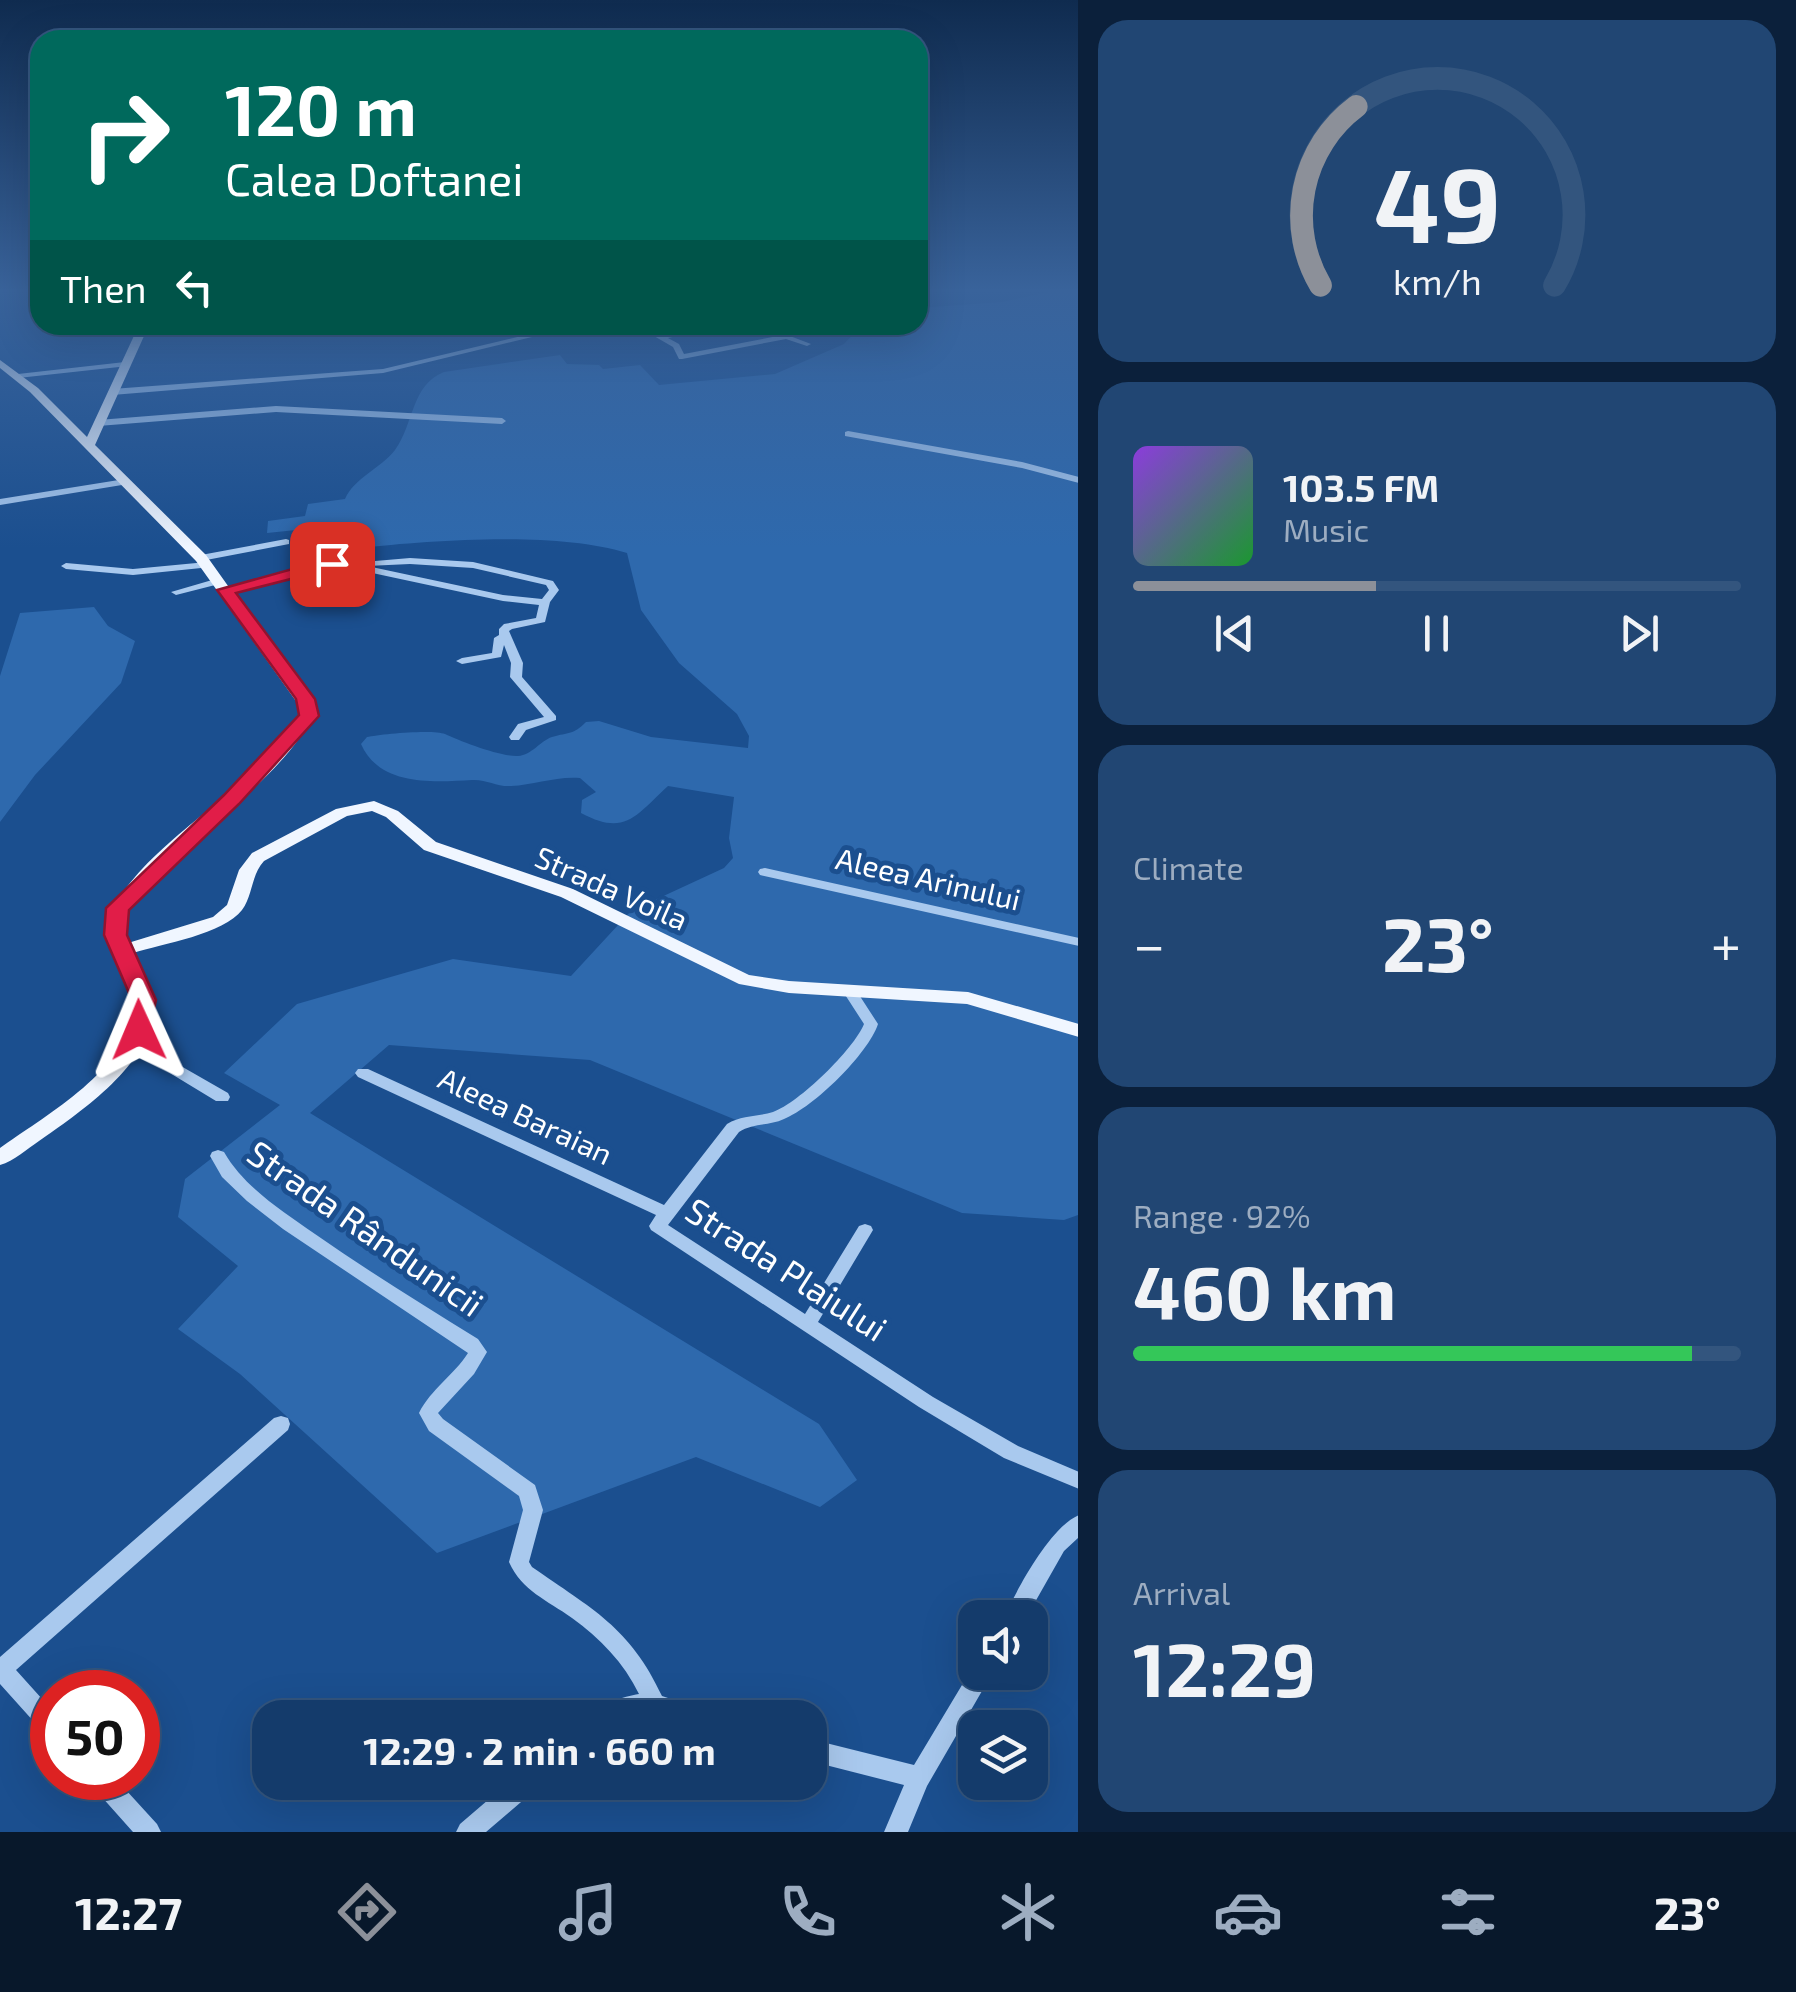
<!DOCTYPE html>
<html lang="en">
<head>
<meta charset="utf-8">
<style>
	:root { --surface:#143b6b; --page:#214673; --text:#f1f3f6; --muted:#9dadc1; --line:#33557e; --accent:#8c9099 }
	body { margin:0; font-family:"Exo 2",sans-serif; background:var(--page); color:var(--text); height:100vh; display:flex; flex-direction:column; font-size:38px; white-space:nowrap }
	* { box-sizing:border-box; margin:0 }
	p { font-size:32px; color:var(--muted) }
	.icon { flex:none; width:55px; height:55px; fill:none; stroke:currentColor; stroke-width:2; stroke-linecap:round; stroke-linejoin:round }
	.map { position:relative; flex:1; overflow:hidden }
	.drawer { display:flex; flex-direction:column; gap:20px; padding:20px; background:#0b203b; width:718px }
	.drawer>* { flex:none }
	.top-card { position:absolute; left:30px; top:30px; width:898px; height:305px; border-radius:30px; box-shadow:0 10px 40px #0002,0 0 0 2px var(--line); background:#00695c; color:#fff; overflow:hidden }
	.tools { position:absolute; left:958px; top:1600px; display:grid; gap:20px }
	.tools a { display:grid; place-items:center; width:90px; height:90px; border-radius:20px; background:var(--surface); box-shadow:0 10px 40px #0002,0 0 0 2px var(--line); font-size:50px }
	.speed { position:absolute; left:30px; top:1670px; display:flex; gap:20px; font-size:50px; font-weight:700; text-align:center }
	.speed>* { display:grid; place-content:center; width:130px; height:130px; border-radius:50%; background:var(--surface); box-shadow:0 10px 40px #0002,0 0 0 2px var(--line); line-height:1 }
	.speed .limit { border:15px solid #d22; background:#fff; color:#111 }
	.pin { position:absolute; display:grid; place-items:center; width:85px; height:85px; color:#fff; margin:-42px; border-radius:20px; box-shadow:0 5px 15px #0006 }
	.me { position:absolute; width:110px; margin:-55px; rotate:359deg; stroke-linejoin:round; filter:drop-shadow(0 0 8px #0008) }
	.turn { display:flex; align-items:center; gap:35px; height:210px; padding:0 30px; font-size:45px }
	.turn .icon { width:130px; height:130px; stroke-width:2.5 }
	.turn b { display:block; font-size:70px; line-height:85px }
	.then { display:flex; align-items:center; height:95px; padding:0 30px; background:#0003; gap:20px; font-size:38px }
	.big { font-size:75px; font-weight:700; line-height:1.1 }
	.drawer .card { flex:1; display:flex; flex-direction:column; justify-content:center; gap:15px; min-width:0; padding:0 35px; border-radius:30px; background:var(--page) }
	.drawer .dial { align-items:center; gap:0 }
	.dial svg { height:260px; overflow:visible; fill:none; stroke:var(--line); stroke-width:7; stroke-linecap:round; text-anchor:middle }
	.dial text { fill:var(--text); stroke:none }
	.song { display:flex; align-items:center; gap:30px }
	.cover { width:120px; height:120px; border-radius:15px; background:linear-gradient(135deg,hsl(270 70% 55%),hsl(130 70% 35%)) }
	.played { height:10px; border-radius:5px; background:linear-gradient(90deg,var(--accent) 40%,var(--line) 40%) }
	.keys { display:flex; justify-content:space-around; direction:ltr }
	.heat { display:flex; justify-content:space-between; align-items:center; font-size:55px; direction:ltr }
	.charge { height:15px; border-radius:8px; background:linear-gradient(90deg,#34c759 92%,var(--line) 0) }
	.trip { position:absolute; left:252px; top:1700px; width:575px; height:100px; border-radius:30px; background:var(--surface); box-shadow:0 10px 40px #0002,0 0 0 2px var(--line); font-weight:700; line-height:100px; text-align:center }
	.dock { display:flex; height:160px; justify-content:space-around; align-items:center; background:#08182b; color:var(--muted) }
	.dock .icon { width:70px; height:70px }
	.dock .current { color:var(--accent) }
	.dock b { font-size:45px; color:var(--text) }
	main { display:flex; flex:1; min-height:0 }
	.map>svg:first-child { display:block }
</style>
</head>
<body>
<main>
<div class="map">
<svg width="1079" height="1832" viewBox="0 0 1079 1832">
	<rect width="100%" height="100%" fill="#1b4f8f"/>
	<!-- green -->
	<path fill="#2e69ad" d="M1053 291H1078V1215L1064 1220 962 1213 590 1060 389 1045 310 1113 819 1424 857 1480 820 1507 696 1457 437 1553 240 1374 178 1329 238 1266 178 1217 185 1179 280 1105 224 1073 297 1004 453 959 571 976 631 911 724 868 733 858 729 838 734 797 668 786C636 815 626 837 581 813L582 800 596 792 580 778C556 776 534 785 511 786 497 787 486 779 472 780 434 782 380 787 361 744L367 737C380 734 433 729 445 734 460 741 501 757 518 756 532 755 540 741 552 737 569 732 573 735 586 722L599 721 651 737 748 748 749 736 737 714 679 663 641 610 627 553C556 531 434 540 359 548L345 525 267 533 268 521 305 516 308 504 345 499C354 478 380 469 395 450 414 424 411 385 444 372L560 355 567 364 599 365 603 369 640 365 659 385 775 374 844 344 862 325H918V308L1002 302Z
		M94 607 108 626 135 641 121 683 35 775 0 822V676L20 613Z"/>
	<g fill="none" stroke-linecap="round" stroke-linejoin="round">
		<!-- minor -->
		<path fill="#a9c9ee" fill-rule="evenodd" d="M918 293 924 297V301L918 299Z
			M568 325H582L383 373 112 395 108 392 112 389 383 369Z
			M635 325H645L662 335 710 325H725L668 338 679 344 684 354 778 336 750 325H761L811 344 807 346 786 339 682 359H679L673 347Z
			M125 362 129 364 128 366 18 378 14 376 18 374Z
			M276 406 502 418 506 421 502 424 276 412 98 426 94 423 98 420Z
			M848 431 1022 462 1079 477V483L1022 468 845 436V432Z
			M125 479 128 480V484L0 505V499Z
			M286 539 289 540V544L201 561 196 558 201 555Z
			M410 558 473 562 553 581 559 590 550 602 545 622 512 629 509 631 523 663 522 677 556 716V720L526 730 519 740H511L509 737 518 724 544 717 510 677 511 663 504 645 501 657 462 664 456 661 462 658 492 653 494 638 499 635V629L504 624 536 618 539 605 503 601 363 571 362 569 366 566 287 578 225 593 220 590 256 579 317 566ZM410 564 473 568 546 585 549 590 542 599 503 595 367 566Z
			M207 562 211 563V567L133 575 66 569 61 566 66 563 133 569Z
			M219 578 224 581 223 583 176 595 171 592Z
			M765 868 1079 938V946L760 875 758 872 760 869Z
			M849 985 854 987 878 1024C868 1054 814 1107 784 1119 769 1126 753 1123 739 1132L668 1225 805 1314 859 1226 865 1224 871 1226 873 1230 818 1322 933 1397 1018 1446 1079 1472V1489L1004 1458 919 1407 651 1230 649 1226 656 1215 358 1077 355 1073 358 1069H368L664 1205 727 1124C742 1115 757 1117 773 1112 799 1103 854 1049 864 1024L842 990Z
			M132 1038 228 1093 230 1097 228 1101H216L127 1047 124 1043Z
			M218 1150 224 1152C244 1187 282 1211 315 1234 368 1271 423 1305 478 1339L487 1352 474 1374 438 1413 443 1419 535 1485 543 1510 529 1562 532 1567C592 1609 630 1627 662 1696L707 1711 710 1718 640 1715 626 1718H594C601 1702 623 1697 639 1694 624 1663 600 1638 572 1618 547 1600 522 1591 509 1562L523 1510 519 1496 429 1431 419 1413C431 1389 454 1375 468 1353L283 1229 247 1201 222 1177 210 1156 212 1152Z
			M281 1416 288 1418 290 1424 288 1430 16 1670 52 1710V1735L44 1733 0 1684V1657L274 1418Z
			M1079 1515V1537L1064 1551 1026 1618H1004C1017 1589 1050 1527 1079 1515Z
			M974 1665 975 1672H993L927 1786 908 1832H884L904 1785 810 1761V1739L914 1765Z
			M89 1778H115L157 1824 161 1832H133L92 1786Z
			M509 1782H538L535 1790 486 1832H456L460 1824Z"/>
		<!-- major -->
		<path fill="#f0f6ff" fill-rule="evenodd" d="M139 325H149L95 445 206 555 317 711C288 764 240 800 195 840 166 866 135 890 122 928L128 943 213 917 227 905 239 870 252 853 336 809 374 801 398 811 436 842 573 889 749 975 789 981 968 992 1079 1024V1037L967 1004 789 993 739 984 561 897 424 850 386 817 372 811 347 816 264 861C251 875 253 895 242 910 224 934 162 944 133 953 145 974 156 993 152 1018 145 1068 78 1114 39 1141 27 1149 14 1161 0 1165V1148C46 1115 138 1064 135 999 133 974 112 951 104 928 136 841 255 796 303 711L196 561 30 392 0 368V360L38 388 87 437Z"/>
	</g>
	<!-- shaded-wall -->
	<path fill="#305480" d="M87 325H106V336L89 337Z"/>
	<!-- sky -->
	<linearGradient id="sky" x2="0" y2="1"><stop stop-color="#0f2b4f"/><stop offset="0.53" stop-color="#39639b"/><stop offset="1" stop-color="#39639b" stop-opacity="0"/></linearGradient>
	<rect width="1079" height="548" fill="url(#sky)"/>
	<!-- route -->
	<path fill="#e11d48" stroke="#92132f" stroke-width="2.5" d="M332 558 338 560V567L236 593 315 699 319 716 239 804 129 910 127 935 156 1000 148 1036H131L127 1030 132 1000 104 935 106 908 224 795 299 715 296 699 217 590Z"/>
	<g text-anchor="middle" stroke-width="10" stroke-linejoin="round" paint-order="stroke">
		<!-- street labels -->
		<g font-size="30" fill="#fff" stroke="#1b4f8f">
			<text transform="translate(928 880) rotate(13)" y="10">Aleea Arinului</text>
			<text transform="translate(611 889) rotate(24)" y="10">Strada Voila</text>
			<text transform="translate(525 1117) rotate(25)" y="10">Aleea Baraian</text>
		</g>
		<!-- near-street labels -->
		<g font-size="35" fill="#fff" stroke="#1b4f8f">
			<text transform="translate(365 1229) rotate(35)" y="12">Strada Rândunicii</text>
			<text transform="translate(786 1270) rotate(33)" y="12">Strada Plaiului</text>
		</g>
	</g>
</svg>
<div class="tools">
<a><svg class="icon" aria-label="sound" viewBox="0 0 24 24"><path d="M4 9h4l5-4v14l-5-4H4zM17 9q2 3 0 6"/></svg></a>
<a><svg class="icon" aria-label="layers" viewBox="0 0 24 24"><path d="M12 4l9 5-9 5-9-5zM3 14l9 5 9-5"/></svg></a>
</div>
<div class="speed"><div class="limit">50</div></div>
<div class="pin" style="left:332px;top:564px;background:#d93025"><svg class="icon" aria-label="arrive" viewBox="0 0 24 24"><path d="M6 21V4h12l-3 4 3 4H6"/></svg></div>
<svg class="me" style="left:139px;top:1030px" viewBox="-20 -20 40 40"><path d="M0-17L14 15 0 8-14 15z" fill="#e11d48" stroke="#fff" stroke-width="4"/></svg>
<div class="trip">12:29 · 2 min · 660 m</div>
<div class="top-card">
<div class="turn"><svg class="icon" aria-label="right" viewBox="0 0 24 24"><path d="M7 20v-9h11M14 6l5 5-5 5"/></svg><div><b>120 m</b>Calea Doftanei</div></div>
<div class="then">Then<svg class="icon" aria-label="left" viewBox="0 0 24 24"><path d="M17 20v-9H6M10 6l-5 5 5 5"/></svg></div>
</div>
</div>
<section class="drawer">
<div class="card dial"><svg viewBox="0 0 100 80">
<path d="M14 69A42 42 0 1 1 86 69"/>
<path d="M14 69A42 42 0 0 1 25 14" stroke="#8c9099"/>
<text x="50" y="56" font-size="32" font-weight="700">49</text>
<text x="50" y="72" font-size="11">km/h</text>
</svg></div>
<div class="card">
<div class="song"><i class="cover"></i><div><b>103.5 FM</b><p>Music</p></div></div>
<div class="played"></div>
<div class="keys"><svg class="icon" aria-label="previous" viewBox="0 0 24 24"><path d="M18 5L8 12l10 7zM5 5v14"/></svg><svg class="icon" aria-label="pause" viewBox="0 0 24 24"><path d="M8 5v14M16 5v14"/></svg><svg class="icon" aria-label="next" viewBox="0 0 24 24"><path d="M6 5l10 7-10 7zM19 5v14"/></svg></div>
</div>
<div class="card"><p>Climate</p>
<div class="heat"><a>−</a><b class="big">23°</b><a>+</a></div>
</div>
<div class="card"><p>Range · 92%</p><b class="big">460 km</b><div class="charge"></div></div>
<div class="card"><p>Arrival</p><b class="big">12:29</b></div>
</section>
</main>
<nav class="dock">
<b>12:27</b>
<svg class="icon current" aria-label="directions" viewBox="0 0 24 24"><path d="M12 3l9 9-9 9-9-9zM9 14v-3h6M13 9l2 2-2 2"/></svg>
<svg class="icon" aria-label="music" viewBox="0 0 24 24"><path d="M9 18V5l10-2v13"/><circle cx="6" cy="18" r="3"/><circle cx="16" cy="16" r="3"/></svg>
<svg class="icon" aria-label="phone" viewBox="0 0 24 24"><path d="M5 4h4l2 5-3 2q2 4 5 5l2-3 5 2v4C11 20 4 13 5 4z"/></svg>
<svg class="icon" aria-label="climate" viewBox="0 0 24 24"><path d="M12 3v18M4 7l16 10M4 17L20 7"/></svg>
<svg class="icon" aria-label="car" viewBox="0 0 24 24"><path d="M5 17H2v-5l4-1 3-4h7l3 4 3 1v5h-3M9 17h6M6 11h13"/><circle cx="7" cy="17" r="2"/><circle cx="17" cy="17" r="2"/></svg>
<svg class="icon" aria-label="filters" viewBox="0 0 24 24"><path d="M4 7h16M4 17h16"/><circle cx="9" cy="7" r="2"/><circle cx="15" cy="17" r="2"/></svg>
<b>23°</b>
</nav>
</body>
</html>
